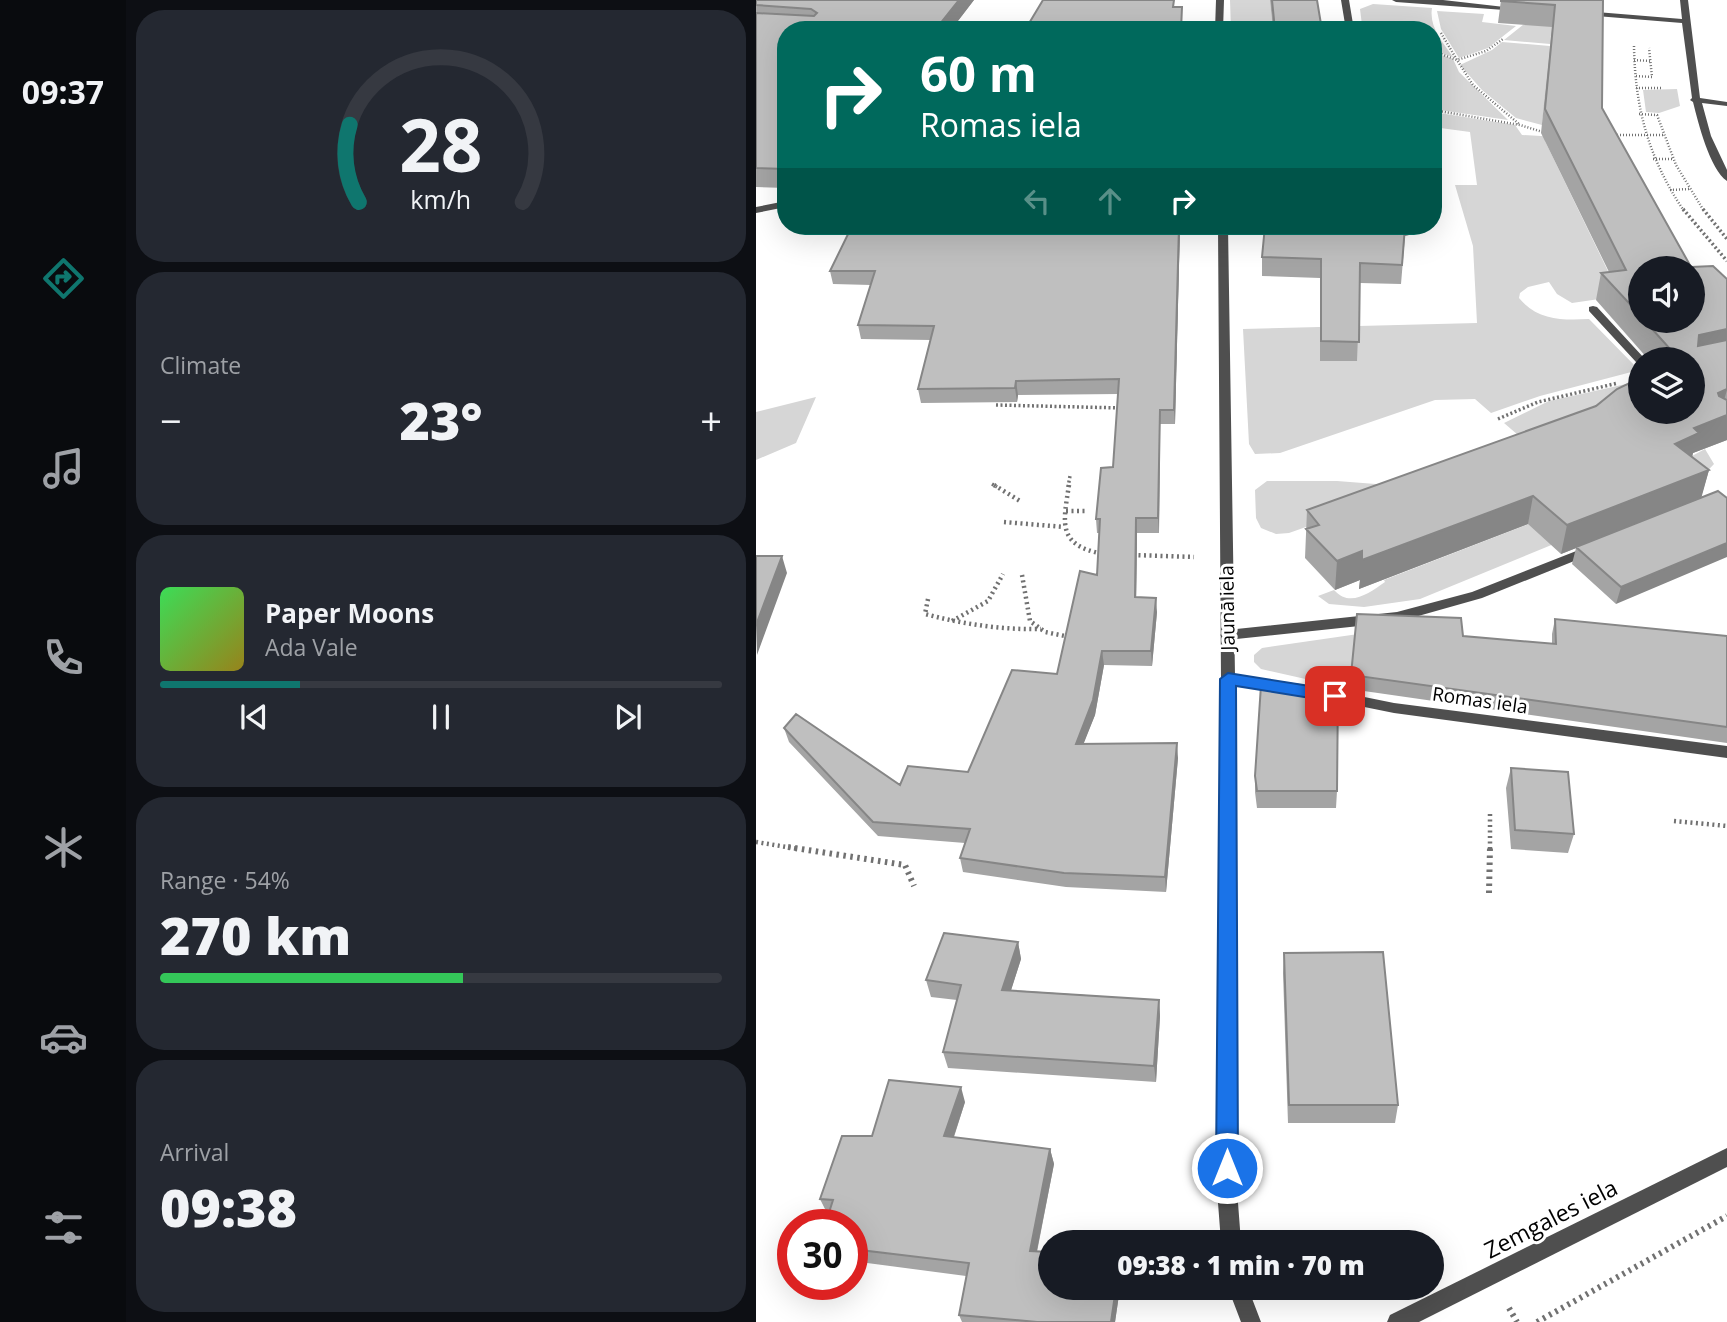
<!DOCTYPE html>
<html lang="en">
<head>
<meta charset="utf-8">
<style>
	:root { --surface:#171b24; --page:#242831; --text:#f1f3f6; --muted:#9ea1a6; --line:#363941; --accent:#0f766e }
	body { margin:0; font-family:"Open Sans",sans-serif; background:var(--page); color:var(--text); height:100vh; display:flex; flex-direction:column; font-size:26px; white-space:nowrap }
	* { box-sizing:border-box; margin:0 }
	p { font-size:23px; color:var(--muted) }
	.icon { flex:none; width:38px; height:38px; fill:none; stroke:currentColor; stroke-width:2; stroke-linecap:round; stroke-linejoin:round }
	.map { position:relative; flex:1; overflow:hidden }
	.panel { display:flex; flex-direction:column; gap:10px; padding:10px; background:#0d0f14; width:630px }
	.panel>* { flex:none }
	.hud { position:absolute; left:21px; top:21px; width:665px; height:214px; border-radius:28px; box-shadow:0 7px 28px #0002; background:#00695c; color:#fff; overflow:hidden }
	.controls { position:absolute; left:872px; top:256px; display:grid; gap:14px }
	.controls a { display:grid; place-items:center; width:77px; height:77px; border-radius:50%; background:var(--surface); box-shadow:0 7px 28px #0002; font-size:35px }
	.speed { position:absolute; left:21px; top:1209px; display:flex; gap:14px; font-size:35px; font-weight:700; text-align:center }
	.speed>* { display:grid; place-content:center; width:91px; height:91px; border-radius:50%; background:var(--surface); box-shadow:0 7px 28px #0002; line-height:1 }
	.speed .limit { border:10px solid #d22; background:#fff; color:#111 }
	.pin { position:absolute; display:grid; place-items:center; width:60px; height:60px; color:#fff; margin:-30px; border-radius:14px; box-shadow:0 4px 10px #0006 }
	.me { position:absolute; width:77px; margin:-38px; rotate:0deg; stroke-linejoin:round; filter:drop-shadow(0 0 5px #0008) }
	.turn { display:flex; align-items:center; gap:24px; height:147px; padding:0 28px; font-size:32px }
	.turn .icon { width:91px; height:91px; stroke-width:2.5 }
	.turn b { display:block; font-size:49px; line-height:60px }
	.lanes { display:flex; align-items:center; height:66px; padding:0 28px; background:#0003; justify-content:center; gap:35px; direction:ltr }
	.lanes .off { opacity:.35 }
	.big { font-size:52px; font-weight:800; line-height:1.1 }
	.panel .widget { flex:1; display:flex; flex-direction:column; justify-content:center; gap:10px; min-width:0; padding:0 24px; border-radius:28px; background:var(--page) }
	.panel .dial { align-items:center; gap:0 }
	.dial svg { height:182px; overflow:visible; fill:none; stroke:var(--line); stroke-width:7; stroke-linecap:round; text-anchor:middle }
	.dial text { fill:var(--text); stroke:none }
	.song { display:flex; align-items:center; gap:21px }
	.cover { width:84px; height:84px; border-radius:10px; background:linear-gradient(135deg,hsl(130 70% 55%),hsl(50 70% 35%)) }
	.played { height:7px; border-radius:4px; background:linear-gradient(90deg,var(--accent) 25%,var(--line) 25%) }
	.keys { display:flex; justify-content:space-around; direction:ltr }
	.heat { display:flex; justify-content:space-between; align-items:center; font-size:38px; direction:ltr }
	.charge { height:10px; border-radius:5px; background:linear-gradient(90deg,#34c759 54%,var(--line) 0) }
	.trip { position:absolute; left:282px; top:1230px; width:406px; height:70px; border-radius:35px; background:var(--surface); box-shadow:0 7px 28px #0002; font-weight:800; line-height:70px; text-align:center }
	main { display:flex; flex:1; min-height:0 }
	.menu { display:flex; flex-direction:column; width:126px; justify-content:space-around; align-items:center; background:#090b0e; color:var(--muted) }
	.menu .icon { width:49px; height:49px }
	.menu .current { color:var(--accent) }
	.menu b { font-size:32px; color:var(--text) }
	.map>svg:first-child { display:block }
</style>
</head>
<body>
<main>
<nav class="menu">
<b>09:37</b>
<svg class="icon current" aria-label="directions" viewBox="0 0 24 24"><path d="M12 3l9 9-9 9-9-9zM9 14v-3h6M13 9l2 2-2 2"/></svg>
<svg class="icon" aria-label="music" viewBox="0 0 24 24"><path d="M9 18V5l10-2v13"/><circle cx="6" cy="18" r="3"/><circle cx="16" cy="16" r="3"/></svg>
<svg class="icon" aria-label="phone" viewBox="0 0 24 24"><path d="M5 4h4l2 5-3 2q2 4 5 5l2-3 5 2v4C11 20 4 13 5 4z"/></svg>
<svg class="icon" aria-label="climate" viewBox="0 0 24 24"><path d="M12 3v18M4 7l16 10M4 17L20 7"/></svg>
<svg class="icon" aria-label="car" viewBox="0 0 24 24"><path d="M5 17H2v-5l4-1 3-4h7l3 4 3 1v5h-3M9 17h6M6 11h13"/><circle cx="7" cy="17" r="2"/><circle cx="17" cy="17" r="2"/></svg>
<svg class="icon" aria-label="filters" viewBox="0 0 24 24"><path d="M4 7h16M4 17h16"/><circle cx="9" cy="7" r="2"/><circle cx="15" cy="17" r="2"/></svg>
</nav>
<section class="panel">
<div class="widget dial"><svg viewBox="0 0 100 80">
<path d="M14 69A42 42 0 1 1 86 69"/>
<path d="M14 69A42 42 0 0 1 10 35" stroke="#0f766e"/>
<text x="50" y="56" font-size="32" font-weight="700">28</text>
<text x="50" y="72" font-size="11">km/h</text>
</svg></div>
<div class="widget"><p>Climate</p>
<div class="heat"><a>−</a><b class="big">23°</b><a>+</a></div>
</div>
<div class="widget">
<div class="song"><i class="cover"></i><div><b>Paper Moons</b><p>Ada Vale</p></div></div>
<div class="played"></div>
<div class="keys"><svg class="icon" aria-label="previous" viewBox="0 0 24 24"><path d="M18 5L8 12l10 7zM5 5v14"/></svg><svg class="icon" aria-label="pause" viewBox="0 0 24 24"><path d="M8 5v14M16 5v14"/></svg><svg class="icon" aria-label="next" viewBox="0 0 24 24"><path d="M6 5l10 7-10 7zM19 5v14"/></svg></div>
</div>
<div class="widget"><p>Range · 54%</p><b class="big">270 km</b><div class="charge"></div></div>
<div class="widget"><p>Arrival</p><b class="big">09:38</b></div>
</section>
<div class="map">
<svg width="971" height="1322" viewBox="0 0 971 1322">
	<rect width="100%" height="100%" fill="#fff"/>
	<!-- green -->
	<path fill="#d6d6d6" d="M474 0H514L517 30H475Z
		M617 4 676 8C673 27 686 41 697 57L677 50V30H620L606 25 604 9Z
		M681 11 728 14 726 22 760 26 732 48 703 58 685 29Z
		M777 17 797 18 794 44 748 40Z
		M746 42 794 46 786 125 760 118 726 90 704 65 736 50Z
		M677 52 697 59 703 72 752 120 677 109Z
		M921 89 924 106 903 113 890 112 887 90Z
		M677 112 759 125 766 135 802 137 789 141 864 296 816 303 801 294 793 282 772 287 764 293 763 298C782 321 807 320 833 319L883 370 784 396 735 413 719 399 679 400 524 453 499 454 493 444 487 329 721 323 717 246 699 185H721L714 132 677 127Z
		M884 381V411H936L958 406 910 420 762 435 748 423 793 401Z
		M60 397 40 443 0 460V412Z
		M949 449 958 464 940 483 927 491 664 599 608 607 573 604 562 596 578 590C594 608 613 593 629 582L628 580 904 473Z
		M511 481H581L684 489 578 517 533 533 520 534 505 528 500 518 499 490Z
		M630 630 599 641 594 689 505 669 498 662V655L506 648Z"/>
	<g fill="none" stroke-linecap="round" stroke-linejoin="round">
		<!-- path-far3 -->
		<path stroke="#717171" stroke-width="2.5" stroke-dasharray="1 2" stroke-linecap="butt" d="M685 33 701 60 730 51 747 39
			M878 46C879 109 893 159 928 211
			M677 51 701 60 717 85 763 124
			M878 60 894 61
			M880 76 896 77 893 48
			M880 88H907
			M677 110 764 125 790 133
			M883 114 901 115 920 165 948 211
			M858 135H907
			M897 159H918
			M914 190 933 189"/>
		<!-- path-far2 -->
		<path stroke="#717171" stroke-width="3.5" stroke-dasharray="2 2.5" stroke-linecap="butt" d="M927 209 971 261
			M947 209 971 239
			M240 405 366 408
			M742 419 782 402 862 383
			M236 484 241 487
			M312 487 314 476"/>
		<!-- path-far1 -->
		<path stroke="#717171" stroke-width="4.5" stroke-dasharray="2 3.5" stroke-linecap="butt" d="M238 485 264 501
			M313 485C307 524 301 545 347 554
			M310 511H331
			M248 522 308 527
			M377 555 438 557
			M266 575 274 621 289 632 314 637
			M172 599 169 614C207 624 245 630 285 629
			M196 621 232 601 247 574
			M918 821 971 826
			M0 842 43 849
			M734 849V814"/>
		<!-- path -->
		<path stroke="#717171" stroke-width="6" stroke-dasharray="2.5 4.5" stroke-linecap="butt" d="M32 847 149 865 158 886
			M733 893 734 847
			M753 1308 761 1322
			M781 1322 971 1216"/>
		<!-- service -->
		<path fill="#4f4f4f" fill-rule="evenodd" d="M837 306 841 307 888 358 884 359V363L880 362 833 311V307Z
			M833 546 839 550 838 553 726 598 641 622 471 640 464 635 471 630 641 612 716 592Z"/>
		<!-- minor -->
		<path fill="#4f4f4f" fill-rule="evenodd" d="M460 0H468L467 30H459Z
			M585 0H593L598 30H590Z
			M636 0H687L766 9 762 11 640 2Z
			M924 0H932L944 98 971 102V106L946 103 955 136 971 170V181C954 170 942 122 937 102L934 100 936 98 926 23 828 15 824 13 828 11 926 19Z
			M30 201V207L0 213V207Z
			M462 226H472L479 675 544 684 551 689 544 694 479 685 481 1190 485 1242H465L461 1190 465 679Z
			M564 688 638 703 971 746V758L638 713 559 697 557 693Z
			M472 1288H492L505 1322H485Z"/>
		<!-- tertiary -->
		<path fill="#4f4f4f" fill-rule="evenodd" d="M971 1148V1167L663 1322H631L634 1315Z"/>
	</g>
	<!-- wall -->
	<path fill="#a4a4a4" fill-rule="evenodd" d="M0 0H218L195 30H30V188L0 187Z
		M514 0H561L566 30H517Z
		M745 0H847L846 108 935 267 971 279V440L937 453 936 457 953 470 945 497 860 604 816 564 820 548 805 554 772 524 603 589 604 580 579 590 549 558 551 510 840 406 936 359H892L840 300 845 273 853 272 785 133 796 27 742 23ZM884 268 936 320H884Z
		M424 226 419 424H404L403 533H381L380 597 401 612 396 666 348 665 339 715 327 744 422 758 410 892 310 887 207 872 204 858 209 843 122 836 33 742 28 728 144 785 212 772 301 674 341 575 343 533H341L340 519 357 467 362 394 262 395 261 402 165 403 162 389 175 340 105 339 102 325 115 285 77 284 74 271Z
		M509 226H654L653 235 649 236 645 284 604 283 601 361H564V278L506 276V257Z
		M601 614 707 636 796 644V634L799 619 971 636V743L594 689Z
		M755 768 818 834 812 853 755 849 750 788Z
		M499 776 581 791 580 808H501L499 792Z
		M262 942 265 959 255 990 403 1000 404 1016 400 1082 192 1068 187 1052 201 1000 175 997 170 980Z
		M528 953 642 1105 639 1123H532L527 973Z
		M209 1102 198 1137 294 1149 298 1164 281 1252 364 1288 359 1322H206L203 1315 210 1276 96 1261V1225L71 1213 64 1199 116 1136Z"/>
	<!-- shaded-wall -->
	<path fill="#868686" d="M203 0H218L195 30H179Z
		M423 226H424L419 424 418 410Z
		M649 226H654L653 235 648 236Z
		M971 329V352L936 362 943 335Z
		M260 381 262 395 261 402 259 388Z
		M971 389V390L963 417 962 393Z
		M404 410V424L403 533 402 518Z
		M971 415V440L937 453 935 461 919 444 938 428Z
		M953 470 945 499 805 554 811 525Z
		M777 496 772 524 603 589 604 580 579 590 581 561 606 551Z
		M380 518 381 533 380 612 379 597Z
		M971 543V557L860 604 865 587Z
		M26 556 31 573 1 655 0 625Z
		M400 598 401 612 396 666 395 651Z
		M346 651 348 665 339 715 322 758 320 744Z
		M421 743 422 758 410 892 409 877Z
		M262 942 265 959 250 1006 246 990Z
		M403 1000 404 1016 400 1082 398 1066Z
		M205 1087 209 1102 193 1151 188 1136Z
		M294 1149 298 1164 278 1265 274 1251Z
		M360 1288H364L359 1322H355Z"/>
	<!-- building -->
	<path fill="#bfbfbf" stroke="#868686" stroke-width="2" d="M0 0H203L179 30H30V169L0 168V13L58 16 61 13 55 9 0 5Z
		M287 0H418L417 7H426L425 30H269Z
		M516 0H561L566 30H519Z
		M745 0H847L846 108 935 267 957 266 971 279V329L943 335 942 346 971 340V389L962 393 963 396 971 400V415L938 428 943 433 919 444 953 470 811 525 777 496 606 560V551L581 561 550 529 563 525 551 510 840 406 861 389 884 378V411H936V359H923L888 320H936V268H884V315L845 273 870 270 789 109 799 5 745 1Z
		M96 226H423L418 410H404L402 518H380L379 597 400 598 395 651H346L337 700 320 744 421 743 409 877 308 873 204 858 214 829 117 822 28 728 40 714 144 785 152 766 212 772 256 670 301 674 324 571 341 575 344 519H340L345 468 357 467 363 379 260 381 259 388 162 389 178 326 102 325 119 271H74Z
		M509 226H649L646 265 604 263 603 342 565 341V259L506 257Z
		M962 491 971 498V543L865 587 820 547Z
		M0 556H26L0 625Z
		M601 614 705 618 707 636 800 644 799 619 971 636V727L595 675Z
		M505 685 582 688 581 791H501L499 776Z
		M755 768 812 772 818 834 759 830Z
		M188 933 262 942 246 990 403 1000 398 1066 187 1052 205 985 170 980Z
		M627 952 642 1105H533L528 953Z
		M133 1080 205 1087 188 1136 294 1149 274 1251 294 1252V1288H360L355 1322H281L203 1315 213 1263 96 1249V1225H69L77 1200 64 1199 86 1136H116Z"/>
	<!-- route -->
	<path fill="#1a73e8" stroke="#114b97" stroke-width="2" d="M472 673 579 690 588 696 579 702 480 686 482 1168 479 1176 471 1179 463 1176 460 1168 464 679Z"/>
	<g text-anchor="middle" stroke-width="6" stroke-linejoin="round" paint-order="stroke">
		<!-- street labels -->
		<g font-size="19" fill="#000" stroke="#fff">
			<text transform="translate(471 608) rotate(-91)" y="7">Jaunā iela</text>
			<text transform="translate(724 700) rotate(8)" y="7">Romas iela</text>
		</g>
		<!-- near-street labels -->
		<g font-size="23" fill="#000" stroke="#fff">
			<text transform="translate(795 1219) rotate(-27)" y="8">Zemgales iela</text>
		</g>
	</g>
</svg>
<div class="controls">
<a><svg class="icon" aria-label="sound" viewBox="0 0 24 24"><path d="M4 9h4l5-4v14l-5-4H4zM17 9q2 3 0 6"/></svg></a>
<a><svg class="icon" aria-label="layers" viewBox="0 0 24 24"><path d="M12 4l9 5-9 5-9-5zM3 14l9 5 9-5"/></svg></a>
</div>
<div class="speed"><div class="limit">30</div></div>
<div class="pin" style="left:579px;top:696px;background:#d93025"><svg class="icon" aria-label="arrive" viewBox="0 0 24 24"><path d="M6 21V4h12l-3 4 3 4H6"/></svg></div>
<svg class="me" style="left:471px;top:1168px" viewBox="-20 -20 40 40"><circle r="17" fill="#1a73e8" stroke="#fff" stroke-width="3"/><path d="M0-11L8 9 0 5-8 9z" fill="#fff"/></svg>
<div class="trip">09:38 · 1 min · 70 m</div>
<div class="hud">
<div class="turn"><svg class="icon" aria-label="right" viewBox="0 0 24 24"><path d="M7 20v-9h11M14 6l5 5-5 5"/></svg><div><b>60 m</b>Romas iela</div></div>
<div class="lanes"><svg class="icon off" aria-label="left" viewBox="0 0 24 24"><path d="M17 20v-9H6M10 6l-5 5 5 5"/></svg><svg class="icon off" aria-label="ahead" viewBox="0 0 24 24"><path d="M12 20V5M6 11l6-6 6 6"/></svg><svg class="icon" aria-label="right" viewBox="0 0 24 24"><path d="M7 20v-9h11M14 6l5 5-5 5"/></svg></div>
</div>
</div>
</main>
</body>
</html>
